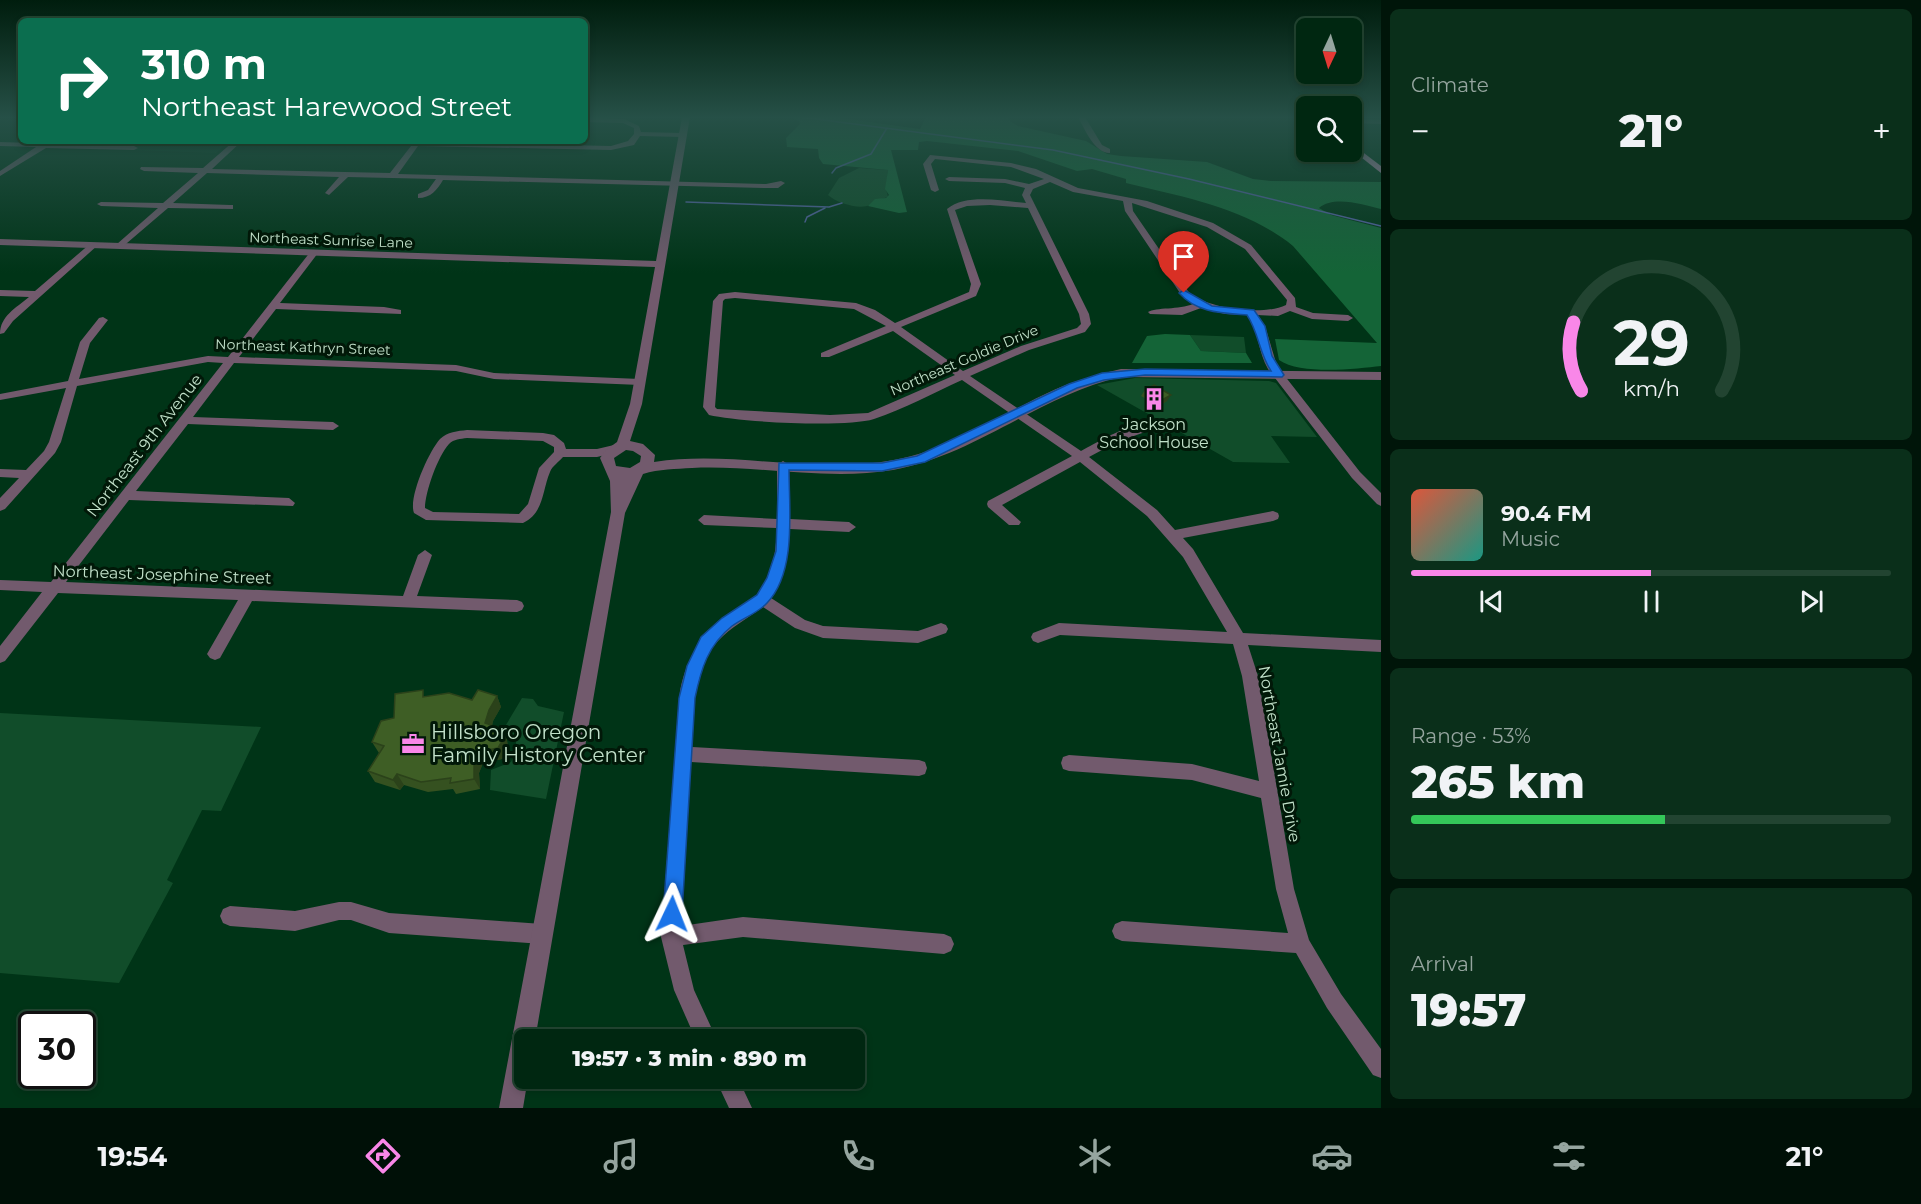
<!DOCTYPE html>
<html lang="en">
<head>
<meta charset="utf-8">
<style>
	:root { --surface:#002711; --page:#0a2f1a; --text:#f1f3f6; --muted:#95a59f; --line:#224431; --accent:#f987e8 }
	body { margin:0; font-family:Montserrat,sans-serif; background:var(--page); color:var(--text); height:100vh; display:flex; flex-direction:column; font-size:22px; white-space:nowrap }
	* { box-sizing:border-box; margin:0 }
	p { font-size:20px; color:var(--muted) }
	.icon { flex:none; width:33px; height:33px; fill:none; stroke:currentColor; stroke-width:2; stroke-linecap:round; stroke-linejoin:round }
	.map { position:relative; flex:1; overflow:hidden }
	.side { display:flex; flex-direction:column; gap:9px; padding:9px; background:#001509; width:540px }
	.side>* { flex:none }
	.hud { position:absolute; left:18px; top:18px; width:570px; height:126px; border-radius:9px; box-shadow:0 3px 9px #0003,0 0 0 2px var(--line); background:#0b6e4f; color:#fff; overflow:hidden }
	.needle { width:39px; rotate:184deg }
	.buttons { position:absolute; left:1296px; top:18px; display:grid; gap:12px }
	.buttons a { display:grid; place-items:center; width:66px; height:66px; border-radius:9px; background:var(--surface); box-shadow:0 3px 9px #0003,0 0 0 2px var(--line); font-size:30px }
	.speed { position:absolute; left:18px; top:1011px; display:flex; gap:12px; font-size:30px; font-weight:700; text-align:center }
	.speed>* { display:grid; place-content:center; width:78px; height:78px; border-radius:50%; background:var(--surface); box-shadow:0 3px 9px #0003,0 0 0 2px var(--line); line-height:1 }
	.speed .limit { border:3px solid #111; border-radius:9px; background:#fff; color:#111 }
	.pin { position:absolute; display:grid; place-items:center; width:51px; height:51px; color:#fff; margin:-62px -26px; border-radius:50% 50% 50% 0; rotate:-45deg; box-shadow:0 0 6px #0007 }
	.pin .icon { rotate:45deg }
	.me { position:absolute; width:66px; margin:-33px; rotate:2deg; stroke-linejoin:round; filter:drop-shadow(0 0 4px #0008) }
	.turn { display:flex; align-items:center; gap:21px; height:126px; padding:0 24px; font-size:27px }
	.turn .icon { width:78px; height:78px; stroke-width:2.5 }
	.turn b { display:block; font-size:42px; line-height:51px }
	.big { font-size:45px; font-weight:800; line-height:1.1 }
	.side .card { flex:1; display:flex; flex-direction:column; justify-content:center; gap:9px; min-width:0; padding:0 21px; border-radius:9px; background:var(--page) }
	.side .dial { align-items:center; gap:0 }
	.dial svg { height:156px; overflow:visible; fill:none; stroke:var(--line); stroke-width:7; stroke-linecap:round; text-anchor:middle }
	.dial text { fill:var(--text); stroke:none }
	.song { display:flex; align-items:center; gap:18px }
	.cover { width:72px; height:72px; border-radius:9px; background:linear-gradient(135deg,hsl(10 70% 55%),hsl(170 70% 35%)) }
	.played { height:6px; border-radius:3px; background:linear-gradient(90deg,var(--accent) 50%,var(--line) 50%) }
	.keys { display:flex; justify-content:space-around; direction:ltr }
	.heat { display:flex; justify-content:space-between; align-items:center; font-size:33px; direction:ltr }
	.charge { height:9px; border-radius:4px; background:linear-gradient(90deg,#34c759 53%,var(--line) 0) }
	.trip { position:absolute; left:514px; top:1029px; width:351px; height:60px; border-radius:9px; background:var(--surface); box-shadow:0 3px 9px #0003,0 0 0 2px var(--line); font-weight:800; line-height:60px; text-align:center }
	.menu { display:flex; height:96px; justify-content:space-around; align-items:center; background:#001007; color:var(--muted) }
	.menu .icon { width:42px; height:42px }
	.menu .active { color:var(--accent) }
	.menu b { font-size:27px; color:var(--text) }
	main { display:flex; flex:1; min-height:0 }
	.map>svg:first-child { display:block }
</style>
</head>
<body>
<main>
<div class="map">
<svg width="1381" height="1108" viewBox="0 0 1381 1108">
	<rect width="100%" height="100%" fill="#003417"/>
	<!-- built -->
	<path fill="#043f1f" d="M143 141H230L216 153 130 150Z"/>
	<!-- green -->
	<path fill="#114d2a" d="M859 168 888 170 886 189 888 197C880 199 878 202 870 205 859 210 837 203 828 195L839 178Z
		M1190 335 1244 337 1246 353 1201 351Z
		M1135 378 1269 381 1276 383 1317 437 1271 436 1290 463 1233 462 1097 385Z
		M522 698 533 699 538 706 564 712 546 799 490 790 491 770 511 762 517 749 515 737 503 730Z
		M0 713 261 727 221 811 202 810 167 880 173 883 119 983 0 973Z"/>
	<!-- forest -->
	<path fill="#146437" d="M792 117H833L920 129 926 117H1009L1010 121 1018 126 1086 141 1107 154 1121 156 1207 162 1253 179 1271 181 1381 182V209C1364 205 1334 195 1319 208L1331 215 1381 228V366C1356 369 1300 375 1279 360L1275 339 1377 343 1293 246C1246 208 1184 197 1126 183V179L1092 169 1077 171 1018 151 927 141 919 142 918 150H891L907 212 899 213 868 206 875 199 886 198 889 195 885 189 888 170 823 164 819 158 818 149 787 147 786 138 800 124 799 121Z
		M1165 334 1190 335 1201 351 1246 353 1252 363H1132L1147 336Z"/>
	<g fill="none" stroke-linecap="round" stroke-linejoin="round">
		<!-- stream -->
		<path stroke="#5462a4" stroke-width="1.5" d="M801 117 1053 150 1189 179 1381 226
			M832 173 836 168 871 154 887 128
			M686 202 829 207 842 203
			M805 222 807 217 825 208"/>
		<!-- minor -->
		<path fill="#725a6d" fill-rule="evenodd" d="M1078 117H1085L1102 145 1110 149V153C1094 153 1085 129 1078 117Z
			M585 118 624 119 639 126 641 132 683 133 687 135 683 137 640 136 634 145 611 150 418 146 398 174 766 184 781 181 785 183 778 188H766L443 180C437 190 431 198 418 198V194L428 190 436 179 348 177 329 195 325 193 339 177 207 173 173 203 230 205H233V209L168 208 120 249 116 246 117 244 158 208 101 206 97 204 101 202 163 203 198 173 144 171 140 169 141 167 203 168 234 141H242L212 169 390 173 411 146 380 145 376 143 377 141 611 146 628 141 634 134V128L623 123 585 122Z
			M1352 119 1381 120V124L1352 123Z
			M0 142 134 146 138 148 134 150 46 148 0 176V171L36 147 0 146Z
			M930 155 1011 163 1036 169 1078 188 1147 201 1213 223 1251 245 1295 298 1296 307 1313 313 1348 315 1353 318 1348 321 1312 319 1290 311 1278 316 1257 315 1265 326 1277 366 1360 472 1381 493V506L1377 504 1352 478 1268 369C1258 352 1259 332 1247 315L1225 314 1201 308 1182 315 1150 314 1148 312C1156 307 1179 310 1193 304L1182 296 1125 211 1123 201 1073 192 1050 182 1033 189 1030 195 1089 314 1091 324 1085 332 1029 350 970 376 1081 451C1096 443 1128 423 1145 426L1147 429 1145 432 1117 442 1089 457 1157 510 1175 530 1273 511 1278 513 1279 516 1278 519 1273 521 1183 538 1193 549 1243 633 1381 640V652L1248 645 1258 676 1294 889 1309 940 1341 994 1381 1049V1078L1373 1075 1327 1008 1296 953 1122 941 1115 938 1112 931 1115 924 1122 921 1288 933 1276 889 1261 798 1192 780 1069 771 1063 769 1061 763 1063 757 1069 755 1192 764 1259 781 1242 676 1233 644 1060 635 1038 643 1033 641 1031 637 1033 633 1059 623 1227 632 1183 557 1147 516 1080 462 1002 505 1021 522 1019 525H1009L988 507 987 504 988 501 1072 456 962 380C933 393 904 409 874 419 846 428 738 422 709 415L703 407 713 301 719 294 735 292 856 303 875 310 895 323 969 292 971 284 947 209C966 193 1003 201 1026 203L1022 195 1025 188 1005 183 949 181 945 179 949 177 1005 179 1029 184 1044 179 1011 167 935 159 931 164 939 190 935 192 931 190 923 164ZM1132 203 1207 227 1245 249 1287 300 1286 305C1263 316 1212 309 1190 294L1133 211ZM990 205 1028 208 1079 314 1081 324 1077 328 1021 346 963 371 901 327 976 296 981 284 955 210 967 206ZM735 298 854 309 886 326 821 353V357H829L893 331 955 375 868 413 830 415 717 409 715 407 723 301 725 299Z
			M91 243 98 245 13 321 4 333 0 334C0 316 16 308 29 297L0 296V290L35 291Z
			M314 250 318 253 280 303 384 307 401 310V314L276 309 239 357 456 365 494 373 640 379 645 382 640 385 494 379 456 371 234 363 193 417 333 422 339 426 333 430 188 424 136 491 289 498 295 503 293 506 129 500 66 582 403 596 418 555 425 550 432 555 417 596 517 600 522 602 524 606 522 610 517 612 252 601 220 658 215 660 210 658 207 654 238 600 58 593 5 661 0 663V646L42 592 0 590V580L51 582 223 363 208 362 77 386 61 442 55 453 5 509 0 511V498L19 478 0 477V469L26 470 44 451 49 442 66 388 0 400V394L68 381 80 342 99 318 103 317 108 320 90 343 79 379 208 356 228 357 311 251Z
			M467 430 543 433 554 435 564 443 566 449H597L614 445 620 449 618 452 597 457H563C559 462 552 466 550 472 542 491 544 513 523 523L426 520 414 513C408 498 429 451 440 439 447 432 458 431 467 430ZM467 438 543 441 554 447V452L539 468 528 504 519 514 433 512 425 508C425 492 438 456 449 444 454 439 460 439 467 438Z
			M783 461 789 465 790 519 849 522 856 527 849 532 790 529 783 574 771 598 805 620 823 626 918 631 941 623 946 625 948 629 946 633 918 643 823 638 795 628 763 607C748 618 731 627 718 641 692 668 693 711 692 747L919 760 925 762 927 768 925 774 919 776 691 762 681 926 743 917 944 934 951 937 954 944 951 951 944 954 743 937 683 945 694 990 717 1040H696L674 990 661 937 680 691C687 656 702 633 732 613 743 606 756 598 764 587 774 570 776 547 777 528L704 525 698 520 704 515 777 519V465Z
			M339 902H351L389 913 542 924 549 927 552 934 549 941 542 944 389 933 351 920H339L295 931 230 926 223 923 220 916 223 909 230 906 295 911Z
			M715 1078H738L752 1108H729Z"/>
		<!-- tertiary -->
		<path fill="#725a6d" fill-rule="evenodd" d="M682 117H690L642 404 630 441 643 444 655 455 654 462C734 450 815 475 894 460 953 450 1002 413 1056 389 1077 380 1099 374 1121 369L1381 372V380L1121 377C1040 395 976 455 893 470 827 481 759 465 692 468 676 469 659 469 643 474L625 513 535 1040H525V1078H528L523 1108H499L611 512 610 481 600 458 606 450 617 442 630 404 655 267 0 245V239L656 261ZM626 450 633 451 641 456 640 462 630 468 616 466 614 458Z"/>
		<!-- primary -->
		<path fill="#b989b0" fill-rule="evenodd" d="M1352 144 1381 166V173L1352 150Z"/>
	</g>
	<!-- wall -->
	<path fill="#355120" d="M1145 390 1167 401 1159 406 1141 396Z
		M497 696 501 707 493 721 492 725 507 740 508 749 502 759 483 763 479 773 480 789 456 794 453 789 428 792 404 785 400 790 375 782 368 771 379 753 372 742 394 718 426 697 472 700Z"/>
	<!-- shaded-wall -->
	<path fill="#2b421a" d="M1171 395 1167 401 1159 406 1162 400Z
		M497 696 501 707 493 721 490 734 485 723 489 710Z
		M503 729 507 740 508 749 502 759 483 763 479 773 480 789 474 779V762L478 752Z
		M397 774 404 785 400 790 393 780Z"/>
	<!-- building -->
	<path fill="#3e5e25" stroke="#2b421a" stroke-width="1.5" d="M1154 385 1171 395 1162 400 1145 390Z
		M423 690V697L449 693 472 700 478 690 497 696 489 710 485 723 503 729 504 738 498 748 478 752 474 762V779L450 783 451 778 421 782 397 774 393 780 368 771 384 746 372 742 381 721 394 718 395 694Z"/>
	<!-- sky -->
	<linearGradient id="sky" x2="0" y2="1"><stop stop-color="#001d0d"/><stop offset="0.43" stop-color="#265047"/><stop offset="1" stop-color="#265047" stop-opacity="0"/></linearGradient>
	<rect width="1381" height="273" fill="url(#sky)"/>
	<!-- route -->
	<path fill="#1a73e8" stroke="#114b97" stroke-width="1.5" d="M1184 290 1212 306 1254 310 1265 326 1272 356 1284 375 1282 377 1145 375 1104 380 1077 388 925 462 882 471 789 470C789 509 797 572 767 603 758 613 743 618 732 626 708 645 701 669 695 698L682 914 679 921 672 924 666 921 663 914 679 698 687 666 701 637 722 618 757 595 767 578 776 551 779 463H882L917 456 1069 384 1102 373 1145 369 1271 371C1259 353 1259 333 1247 315 1222 313 1197 313 1179 293Z"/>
	<!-- icons -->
	<defs>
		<g id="building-bare" transform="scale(1.8)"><path d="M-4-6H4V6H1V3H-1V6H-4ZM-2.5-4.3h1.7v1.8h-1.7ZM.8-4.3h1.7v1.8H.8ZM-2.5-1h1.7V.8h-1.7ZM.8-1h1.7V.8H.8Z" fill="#f987e8" stroke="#011808" stroke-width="2.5" paint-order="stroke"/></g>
		<g id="office-bare" transform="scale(1.8)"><path d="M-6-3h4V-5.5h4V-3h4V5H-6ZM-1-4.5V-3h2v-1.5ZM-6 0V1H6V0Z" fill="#f987e8" stroke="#011808" stroke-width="2.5" paint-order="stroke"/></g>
	</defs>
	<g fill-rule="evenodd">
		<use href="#building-bare" x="1154" y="399"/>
		<use href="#office-bare" x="413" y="744"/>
	</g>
	<g text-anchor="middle" stroke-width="6" stroke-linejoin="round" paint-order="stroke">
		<!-- far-street labels -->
		<g font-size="14" fill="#c1e0c9" stroke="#011808">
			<text transform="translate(331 240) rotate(2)" y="5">Northeast Sunrise Lane</text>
			<text transform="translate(303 347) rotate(2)" y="5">Northeast Kathryn Street</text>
			<text transform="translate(964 360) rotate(-23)" y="5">Northeast Goldie Drive</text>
		</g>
		<!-- poi labels -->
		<g font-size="16" fill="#c1e0c9" stroke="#011808">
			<text x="1154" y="430">Jackson<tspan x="1154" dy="18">School House</tspan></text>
		</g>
		<!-- street labels -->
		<g font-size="16" fill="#c1e0c9" stroke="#011808">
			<text transform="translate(144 445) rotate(-52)" y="6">Northeast 9th Avenue</text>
			<text transform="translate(162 574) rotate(2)" y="6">Northeast Josephine Street</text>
			<text transform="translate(1280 754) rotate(80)" y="6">Northeast Jamie Drive</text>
		</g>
		<!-- near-poi labels -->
		<g font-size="20" fill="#c1e0c9" stroke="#011808" text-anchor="start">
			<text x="431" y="739">Hillsboro Oregon<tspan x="431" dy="23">Family History Center</tspan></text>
		</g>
	</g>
</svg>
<div class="buttons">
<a><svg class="needle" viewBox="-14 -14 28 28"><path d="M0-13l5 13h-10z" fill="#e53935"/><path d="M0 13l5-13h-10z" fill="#95a59f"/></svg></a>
<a><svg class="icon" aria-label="search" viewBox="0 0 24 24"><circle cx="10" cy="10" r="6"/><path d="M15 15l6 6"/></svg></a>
</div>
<div class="speed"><div class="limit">30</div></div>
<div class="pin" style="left:1184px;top:293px;background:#d93025"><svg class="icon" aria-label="arrive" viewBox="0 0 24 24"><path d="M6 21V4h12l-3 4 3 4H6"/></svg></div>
<svg class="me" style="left:672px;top:914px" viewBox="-20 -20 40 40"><path d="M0-17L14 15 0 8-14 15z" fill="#1a73e8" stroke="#fff" stroke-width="4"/></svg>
<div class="trip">19:57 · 3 min · 890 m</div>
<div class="hud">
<div class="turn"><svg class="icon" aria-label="right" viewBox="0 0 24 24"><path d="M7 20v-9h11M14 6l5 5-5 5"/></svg><div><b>310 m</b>Northeast Harewood Street</div></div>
</div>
</div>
<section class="side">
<div class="card"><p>Climate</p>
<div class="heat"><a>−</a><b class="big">21°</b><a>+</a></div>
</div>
<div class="card dial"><svg viewBox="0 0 100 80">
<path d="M14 69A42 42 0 1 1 86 69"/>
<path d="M14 69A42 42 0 0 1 10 34" stroke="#f987e8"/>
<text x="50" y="56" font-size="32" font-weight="700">29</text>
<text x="50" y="72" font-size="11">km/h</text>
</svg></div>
<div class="card">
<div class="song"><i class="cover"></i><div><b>90.4 FM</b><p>Music</p></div></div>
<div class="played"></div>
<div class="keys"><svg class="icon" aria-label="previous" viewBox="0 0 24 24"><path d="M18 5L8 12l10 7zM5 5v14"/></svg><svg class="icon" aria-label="pause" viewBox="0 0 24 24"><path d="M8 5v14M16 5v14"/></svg><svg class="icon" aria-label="next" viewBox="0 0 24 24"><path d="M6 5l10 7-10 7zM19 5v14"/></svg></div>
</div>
<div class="card"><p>Range · 53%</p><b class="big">265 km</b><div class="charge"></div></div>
<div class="card"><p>Arrival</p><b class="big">19:57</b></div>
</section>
</main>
<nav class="menu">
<b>19:54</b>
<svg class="icon active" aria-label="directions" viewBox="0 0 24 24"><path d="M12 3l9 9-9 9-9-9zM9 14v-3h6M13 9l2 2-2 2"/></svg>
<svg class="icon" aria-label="music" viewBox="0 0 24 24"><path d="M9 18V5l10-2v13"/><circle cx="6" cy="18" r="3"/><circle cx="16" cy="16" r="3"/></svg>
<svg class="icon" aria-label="phone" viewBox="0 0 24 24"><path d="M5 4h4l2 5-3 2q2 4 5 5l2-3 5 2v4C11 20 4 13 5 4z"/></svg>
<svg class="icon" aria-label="climate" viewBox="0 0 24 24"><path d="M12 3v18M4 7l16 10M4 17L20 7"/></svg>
<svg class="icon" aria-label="car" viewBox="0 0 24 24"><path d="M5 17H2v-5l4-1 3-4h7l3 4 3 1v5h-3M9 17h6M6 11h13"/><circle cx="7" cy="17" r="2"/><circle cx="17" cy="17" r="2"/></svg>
<svg class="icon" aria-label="filters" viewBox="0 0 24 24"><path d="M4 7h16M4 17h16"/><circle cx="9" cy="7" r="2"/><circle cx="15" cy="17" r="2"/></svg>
<b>21°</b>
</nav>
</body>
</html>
